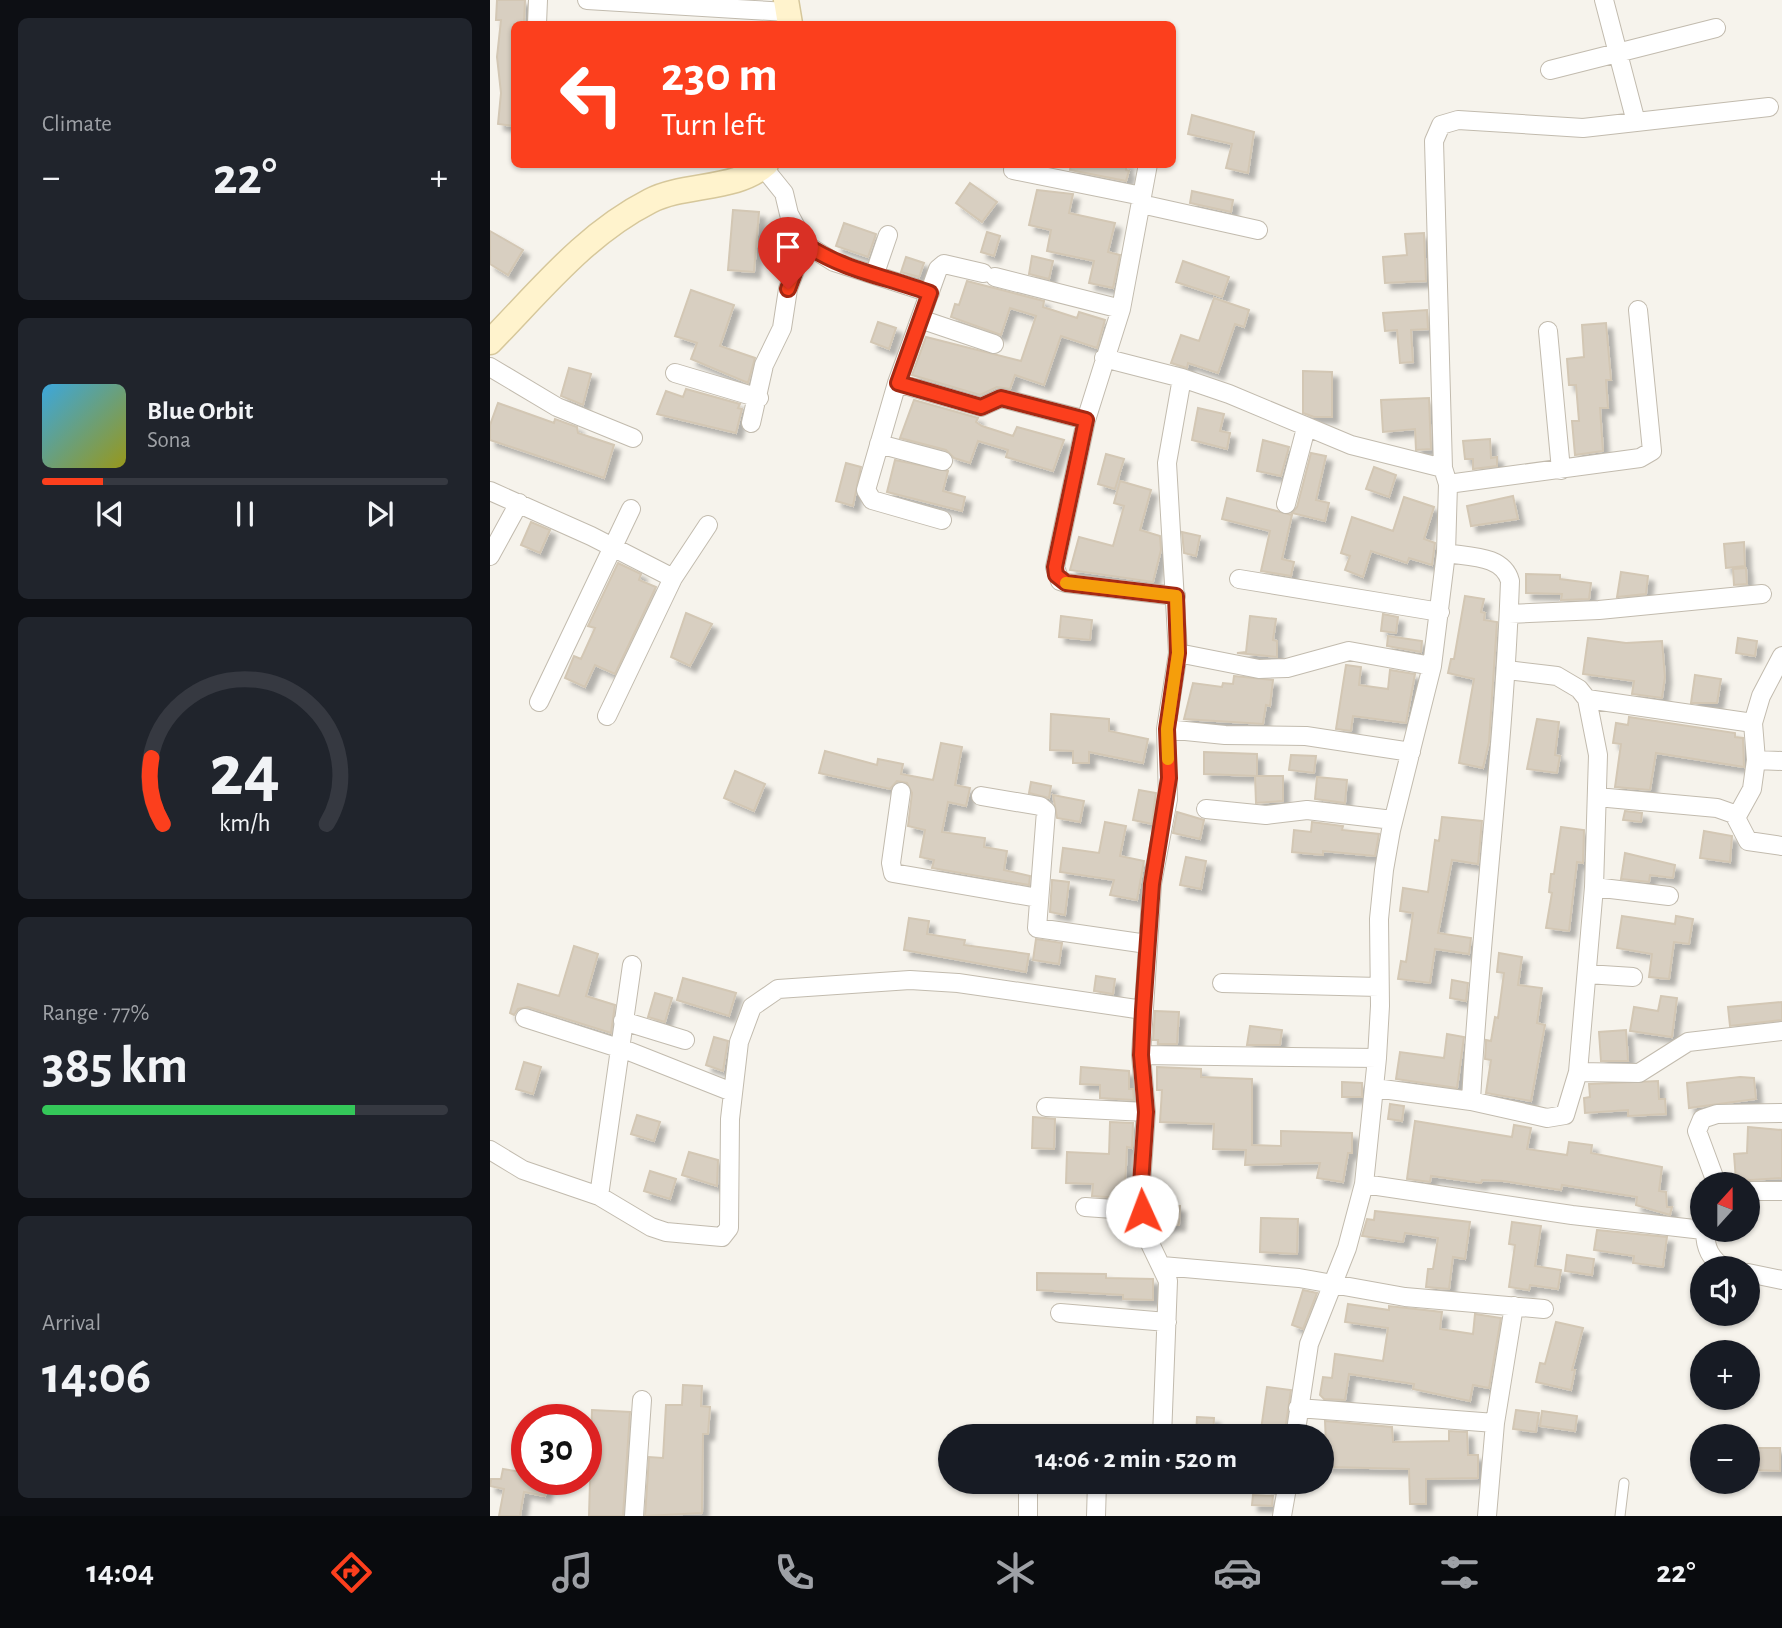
<!DOCTYPE html>
<html lang="en">
<head>
<meta charset="utf-8">
<style>
	:root { --surface:#171b24; --page:#20242c; --text:#f1f3f6; --muted:#9ea1a6; --line:#363941; --accent:#fc3f1d }
	body { margin:0; font-family:"Alegreya Sans",sans-serif; background:var(--page); color:var(--text); height:100vh; display:flex; flex-direction:column; font-size:26px; white-space:nowrap }
	* { box-sizing:border-box; margin:0 }
	p { font-size:23px; color:var(--muted) }
	.icon { flex:none; width:38px; height:38px; fill:none; stroke:currentColor; stroke-width:2; stroke-linecap:round; stroke-linejoin:round }
	.map { position:relative; flex:1; overflow:hidden }
	.side { display:flex; flex-direction:column; gap:18px; padding:18px; background:#0d0f14; width:490px }
	.side>* { flex:none }
	.guide { position:absolute; left:21px; top:21px; width:665px; height:147px; border-radius:10px; box-shadow:0 2px 5px #0004; background:#fc3f1d; color:#fff; overflow:hidden }
	.needle { width:46px; rotate:21deg }
	.buttons { position:absolute; left:1200px; top:1172px; display:grid; gap:14px }
	.buttons a { display:grid; place-items:center; width:70px; height:70px; border-radius:50%; background:var(--surface); box-shadow:0 2px 5px #0004; font-size:35px }
	.speed { position:absolute; left:21px; top:1404px; display:flex; gap:14px; font-size:35px; font-weight:700; text-align:center }
	.speed>* { display:grid; place-content:center; width:91px; height:91px; border-radius:50%; background:var(--surface); box-shadow:0 2px 5px #0004; line-height:1 }
	.speed .limit { border:10px solid #d22; background:#fff; color:#111 }
	.pin { position:absolute; display:grid; place-items:center; width:60px; height:60px; color:#fff; margin:-72px -30px; border-radius:50% 50% 50% 0; rotate:-45deg; box-shadow:0 0 7px #0007 }
	.pin .icon { rotate:45deg }
	.me { position:absolute; width:77px; margin:-38px; rotate:358deg; stroke-linejoin:round; filter:drop-shadow(0 0 5px #0008) }
	.turn { display:flex; align-items:center; gap:24px; height:147px; padding:0 35px; font-size:32px }
	.turn .icon { width:91px; height:91px; stroke-width:2.5 }
	.turn b { display:block; font-size:49px; line-height:60px }
	.big { font-size:52px; font-weight:700; line-height:1.1 }
	.side .card { flex:1; display:flex; flex-direction:column; justify-content:center; gap:10px; min-width:0; padding:0 24px; border-radius:10px; background:var(--page) }
	.side .dial { align-items:center; gap:0 }
	.dial svg { height:182px; overflow:visible; fill:none; stroke:var(--line); stroke-width:7; stroke-linecap:round; text-anchor:middle }
	.dial text { fill:var(--text); stroke:none }
	.song { display:flex; align-items:center; gap:21px }
	.cover { width:84px; height:84px; border-radius:10px; background:linear-gradient(135deg,hsl(200 70% 55%),hsl(60 70% 35%)) }
	.played { height:7px; border-radius:4px; background:linear-gradient(90deg,var(--accent) 15%,var(--line) 15%) }
	.keys { display:flex; justify-content:space-around; direction:ltr }
	.heat { display:flex; justify-content:space-between; align-items:center; font-size:38px; direction:ltr }
	.charge { height:10px; border-radius:5px; background:linear-gradient(90deg,#34c759 77%,var(--line) 0) }
	.trip { position:absolute; left:448px; top:1424px; width:396px; height:70px; border-radius:35px; background:var(--surface); box-shadow:0 2px 5px #0004; font-weight:700; line-height:70px; text-align:center }
	.menu { display:flex; height:112px; justify-content:space-around; align-items:center; background:#090b0e; color:var(--muted) }
	.menu .icon { width:49px; height:49px }
	.menu .selected { color:var(--accent) }
	.menu b { font-size:32px; color:var(--text) }
	main { display:flex; flex:1; min-height:0 }
	.map>svg:first-child { display:block }
</style>
</head>
<body>
<main>
<section class="side">
<div class="card"><p>Climate</p>
<div class="heat"><a>−</a><b class="big">22°</b><a>+</a></div>
</div>
<div class="card">
<div class="song"><i class="cover"></i><div><b>Blue Orbit</b><p>Sona</p></div></div>
<div class="played"></div>
<div class="keys"><svg class="icon" aria-label="previous" viewBox="0 0 24 24"><path d="M18 5L8 12l10 7zM5 5v14"/></svg><svg class="icon" aria-label="pause" viewBox="0 0 24 24"><path d="M8 5v14M16 5v14"/></svg><svg class="icon" aria-label="next" viewBox="0 0 24 24"><path d="M6 5l10 7-10 7zM19 5v14"/></svg></div>
</div>
<div class="card dial"><svg viewBox="0 0 100 80">
<path d="M14 69A42 42 0 1 1 86 69"/>
<path d="M14 69A42 42 0 0 1 9 40" stroke="#fc3f1d"/>
<text x="50" y="56" font-size="32" font-weight="700">24</text>
<text x="50" y="72" font-size="11">km/h</text>
</svg></div>
<div class="card"><p>Range · 77%</p><b class="big">385 km</b><div class="charge"></div></div>
<div class="card"><p>Arrival</p><b class="big">14:06</b></div>
</section>
<div class="map">
<svg width="1292" height="1516" viewBox="0 0 1292 1516">
	<defs>
		<filter id="shadow"><feDropShadow dx="6" dy="6" stdDeviation="2" flood-color="#0004"/></filter>
	</defs>
	<rect width="100%" height="100%" fill="#f6f3ec"/>
	<!-- building -->
	<path fill="#d8cfc1" stroke="#d3c7b4" stroke-width="2" filter="url(#shadow)" d="M7 0H35L34 24H24V126L8 124 11 93 7 57 11 20H6Z
		M702 115 764 132 758 173 736 168 742 144 698 134Z
		M581 164H637L636 170 639 171 636 181 580 170Z
		M480 183 507 202 492 222 466 203Z
		M547 190 583 194 579 213 625 223 618 252 630 255 623 288 599 283 604 261 557 251 561 230 539 225Z
		M702 191 743 200 741 212 700 203Z
		M243 210 269 212 264 272 238 270Z
		M354 223 386 234 378 257 346 246Z
		M0 231 33 250 18 275 0 264Z
		M497 232 510 236 504 256 491 252Z
		M934 233 936 281 895 283 893 257 917 255 915 234Z
		M542 256 563 261 559 279 539 274Z
		M416 257 434 263 429 277 411 272Z
		M693 261 739 277 732 297 686 282Z
		M477 281 554 301 553 307 587 318 589 312 615 320 607 348 571 336 554 385 525 375 520 389 507 387 490 395 422 375 436 337 531 361 546 316 520 308 511 335 461 317 465 304 469 305Z
		M201 290 244 305 230 346 265 358 258 383 201 359 207 343 185 336Z
		M724 298 759 310 754 327 745 324 728 373 698 363 697 368 681 363 691 335 709 341Z
		M937 310 938 329 921 330 923 362 910 363 907 330 895 331 893 313Z
		M388 322 406 328 399 349 381 342Z
		M1116 323 1121 380H1116L1118 408H1110L1113 451 1085 455 1082 421H1089L1086 385H1079L1077 359 1094 357 1092 325Z
		M79 368 101 374 93 405 71 396Z
		M813 371 842 372V417H824L813 413Z
		M196 389 250 404 248 408 252 409 246 433 167 414 176 391 193 397Z
		M939 398 941 449 926 450 925 429 893 432 891 400Z
		M424 400 488 418 486 422 492 426 523 436 527 427 574 440 563 471 516 457 518 450 488 441 480 463 464 458 456 450 410 438Z
		M8 403 64 423 65 419 87 427 88 433 124 445 114 478 0 440V425Z
		M708 408 734 414 730 431 740 433 737 449 702 440Z
		M1000 439 1001 458 1007 457V466L983 469V459H975L973 441Z
		M773 440 799 447 791 476 767 471Z
		M821 453 836 456 826 500 839 503 835 521 802 513 807 507Z
		M616 454 634 459 625 489 608 484Z
		M405 460 458 471 453 491 475 497 472 511 397 492Z
		M356 463 371 467 363 506 346 501Z
		M884 467 906 475 899 497 876 489Z
		M630 481 661 490 650 530 670 536 671 550 663 582 580 570 589 537 623 546 634 506 624 503Z
		M1023 496 1028 519 981 526 977 506Z
		M914 497 944 507 934 539 945 543 942 565 919 558 917 563 881 551 873 577 855 570 860 556 851 553 862 517 903 531Z
		M737 498 802 515 792 559 804 562 801 576 771 571 780 531 732 519Z
		M41 522 60 530 50 553 31 545Z
		M692 532 710 536 706 556 694 553Z
		M1254 542 1255 566 1236 568 1234 544Z
		M128 563 151 574 149 580 166 587 125 674 105 665 95 687 75 678 84 656 91 659 105 628 98 626Z
		M1256 568 1257 584 1244 585 1243 569Z
		M1131 572 1158 576 1156 594 1127 597Z
		M1036 574 1070 575V579L1101 583 1099 599 1071 600 1072 594 1036 593Z
		M975 596 994 599 991 612 995 613 994 620 1007 622 999 742 993 768 969 763 984 679 958 673 961 659H964Z
		M196 613 222 624 200 666 181 657Z
		M893 614 908 617 906 633 891 631Z
		M571 616 602 620 600 640 569 637Z
		M760 616 786 619 783 640 787 641V657L747 653 756 652Z
		M898 636 932 641 931 652 897 646Z
		M1098 638 1136 643 1172 641 1175 677 1172 698 1142 694 1144 681 1093 674Z
		M1248 638 1267 641 1265 656 1246 653Z
		M856 665 871 667 869 685 898 689 900 670 925 674 916 723 863 716 861 731 846 729Z
		M1205 675 1231 679 1227 703H1201Z
		M744 676 783 680 780 706 776 705 773 724 694 719 703 683 732 687 733 683 743 684Z
		M561 714 619 719V731L658 739 653 763 599 752V763H583V751L560 750Z
		M1139 717 1245 733V737L1253 738 1254 767 1166 753 1160 790 1125 787 1131 744 1123 743 1126 723 1138 725Z
		M1047 719 1069 722 1065 755 1070 756 1067 773 1037 769Z
		M451 743 472 747 465 785 480 788 476 806 458 802 452 832 495 838 494 847 517 851 514 870 540 876 539 885 442 868 444 860 430 857 435 830 418 826 422 793 417 783 407 781 400 789 329 773 335 751 387 765 388 759 413 764 411 774 443 780Z
		M714 752 767 754V776L714 774Z
		M801 755 826 756 824 773 799 770Z
		M245 771 275 784 264 811 234 798Z
		M765 776H793V801L766 803Z
		M827 777 857 780 855 803 825 799Z
		M541 782 561 786 559 798 539 793Z
		M649 790 666 793 662 824 643 820Z
		M563 795 594 801 590 822 567 818Z
		M1135 811 1152 813 1151 822 1133 820Z
		M687 812 714 820 710 839 683 833Z
		M952 817 992 821 988 864 962 860 948 933 981 938 979 954 945 949 940 983 908 979 911 961 916 962 923 913 910 911 913 888 938 892 945 840 949 841Z
		M615 822 636 826 630 856 654 861 647 900 620 895 624 880 570 872 573 848 609 853Z
		M822 822 853 826 852 830 889 834 885 856 833 851V855L802 852 804 830 821 832Z
		M1071 827 1094 830 1093 863 1087 862 1079 931 1056 928 1062 893 1059 892 1061 874H1064Z
		M1214 831 1242 836 1240 862 1210 858Z
		M1135 853 1185 865 1183 878 1160 875 1159 882 1131 879Z
		M696 857 716 861 711 889 690 885Z
		M562 880 579 882 575 915 560 912Z
		M1132 916 1185 924 1186 916 1203 919 1199 944 1184 942 1179 979 1159 977 1162 954 1127 948Z
		M419 918 439 921 437 934 475 940 474 945 539 954 536 972 414 950Z
		M546 939 572 943 569 964 543 960Z
		M84 946 108 954 96 996 125 1005 121 1033 38 1007 28 1009 24 1015 20 1013 28 984 69 996Z
		M1009 953 1032 957 1028 985 1052 988 1047 1023 1055 1025 1041 1101 996 1093 1001 1060 995 1059 996 1040 1001 1041 1005 1017 1008 1018 1014 973 1007 972Z
		M606 976 625 979 623 994 604 991Z
		M193 978 246 993 239 1016 187 1000Z
		M962 980 978 983 976 1001 960 998Z
		M165 993 182 998 175 1022 158 1017Z
		M1171 996 1187 998 1182 1037 1140 1031 1144 1007 1168 1011Z
		M1292 1002V1020L1240 1026 1238 1007Z
		M665 1011 689 1012 687 1044H668V1040H663Z
		M760 1026 792 1030 790 1045H757Z
		M1136 1030 1138 1061H1111L1109 1032Z
		M957 1034 974 1037 967 1088 906 1079 910 1052 954 1058Z
		M224 1037 238 1041 233 1071 216 1065Z
		M34 1062 51 1067 43 1094 26 1089Z
		M591 1067 639 1071V1089H643L644 1100 610 1098V1085L590 1084Z
		M667 1067 711 1069V1077L762 1079V1145L791 1146V1131L862 1133V1153H858L853 1182 827 1178 830 1163 755 1165 756 1150 723 1149 724 1124 670 1122 672 1090H667Z
		M1250 1077 1264 1078 1266 1099 1199 1108 1197 1083Z
		M1168 1081 1169 1099H1175L1176 1114 1138 1116V1110L1095 1113 1094 1098 1100 1097 1099 1084Z
		M852 1082 872 1083V1097H852Z
		M900 1104 914 1106 912 1121 898 1119Z
		M147 1115 170 1122 164 1141 141 1134Z
		M543 1117 565 1119 564 1149 542 1148Z
		M925 1121 1022 1137 1024 1125 1041 1128 1037 1149 1077 1155 1079 1142 1102 1145 1101 1153 1172 1167 1169 1191 1176 1192 1177 1207H1182L1180 1215 1146 1205 1147 1197 1072 1185 1071 1190 1013 1181 992 1180 991 1183 941 1176 940 1182 917 1179Z
		M620 1122 643 1123 642 1148 637 1147 635 1186H631L630 1198 602 1196 603 1184 576 1183 577 1152 619 1154Z
		M1258 1127 1292 1130V1178L1246 1181 1244 1154 1257 1153Z
		M199 1152 228 1160 227 1186 192 1175Z
		M160 1171 186 1179 180 1199 154 1191Z
		M663 1205 690 1206 689 1225 664 1224Z
		M885 1211 980 1222 975 1259 963 1257 959 1289 936 1287 938 1269H943L948 1238 915 1233 913 1242 872 1236 877 1219 884 1220Z
		M771 1218 808 1219 807 1254 770 1252Z
		M1022 1222 1051 1226 1045 1266 1071 1270 1068 1289 1040 1285 1039 1290 1019 1287 1025 1245 1019 1244Z
		M1107 1230 1177 1237 1173 1267 1143 1263 1144 1256 1104 1250Z
		M1077 1255 1104 1259 1102 1275 1075 1271Z
		M547 1273 616 1274V1278L663 1279V1300L633 1299V1295L547 1290Z
		M813 1290 827 1293 813 1329 802 1325Z
		M858 1304 899 1310V1306L952 1312 950 1329 983 1334 985 1314 1011 1318 999 1388 983 1385 980 1401 923 1389 924 1384 859 1374 855 1400 834 1399 830 1395 833 1377 842 1378 845 1354 893 1361 898 1328 855 1322Z
		M1066 1322 1093 1328 1082 1370H1085L1081 1390 1046 1382 1050 1363 1055 1364Z
		M193 1385 212 1386 211 1406 220 1407 218 1434H213L212 1513 155 1516 159 1457 173 1458 176 1405H192Z
		M777 1387 801 1390 794 1437H770Z
		M102 1410 140 1412 133 1516H99Z
		M1026 1410 1049 1413 1046 1432 1023 1429Z
		M1052 1411 1087 1416 1085 1431 1050 1426Z
		M707 1417 724 1418 723 1437H706Z
		M835 1421 902 1427 903 1442 959 1441V1431L977 1432 978 1455H988V1478L936 1479V1504H920L919 1469 837 1467Z
		M1265 1448H1290V1471L1264 1470Z
		M13 1469 37 1473V1479H58L55 1496 34 1492 30 1516H9L14 1489 0 1486 1 1479H11Z
		M763 1495 783 1496 782 1506 762 1505Z"/>
	<g fill="none" stroke-linecap="round" stroke-linejoin="round">
		<!-- lane casing -->
		<g stroke="#c2bbae" stroke-width="11">
			<path id="lane" d="M1130 1516 1134 1483"/>
		</g>
		<!-- street casing -->
		<g stroke="#c2bbae" stroke-width="20">
			<path id="street" d="M97 0 297 12
				M1114 0 1146 122
				M47 24 48 0
				M1060 70 1226 28
				M658 164 631 309 596 420 565 567 570 581 576 583 686 596
				M273 167 294 193 299 214 315 244 344 262 440 293
				M523 170 652 196
				M651 204 768 230
				M385 273 398 235
				M505 277 631 309
				M430 319 504 344
				M1058 331 1071 470
				M614 358 692 378 739 394 861 445 953 468
				M0 367 67 407 143 438
				M185 373 269 398
				M407 383 491 407 511 398 596 420
				M261 423 274 365 292 328 298 289 315 244
				M389 444 453 461
				M958 484 1150 458 1162 451 1148 310
				M0 491 101 536 183 578
				M796 504 816 428
				M452 520 382 500 376 490 407 383 448 269 454 264 493 273
				M956 553C979 557 1013 555 1020 581 1014 754 990 927 981 1101
				M0 556 29 503
				M749 579 950 612
				M1019 614 1109 610 1272 594
				M688 653 769 669 797 668 859 651 942 666
				M1097 699 1263 723
				M49 702 141 509
				M117 716 183 578 218 525
				M676 729 735 735 816 736 921 752
				M1266 760 1292 761
				M411 792 401 863 403 873 548 898
				M491 796 550 806 556 811 547 928 657 944
				M1107 797 1227 808 1244 814 1258 841 1292 846
				M716 809 776 815 817 810 903 820
				M1246 818 1262 789 1266 760 1263 723 1271 696 1292 656
				M1104 887 1179 896
				M1097 974 1143 977
				M732 983 889 987
				M35 1018 141 1052 242 1092
				M133 1021 195 1040
				M651 1055 887 1058
				M1088 1072 1149 1073 1198 1042 1292 1031
				M885 1088 981 1101 1057 1118 1075 1115 1088 1072 1104 887 1108 755 1097 699 1089 689 1067 676 1017 670
				M556 1107 656 1112
				M0 1150 33 1170 109 1196 161 1227 176 1232 232 1237 239 1228 240 1119 249 1042 262 1007 288 989 420 980 468 983 653 1010
				M874 1184 1082 1215 1213 1230
				M1227 1185 1207 1131 1212 1119 1227 1114 1292 1113
				M1258 1191H1292
				M109 1196 142 965
				M595 1207 652 1211
				M1215 1230C1215 1248 1220 1259 1236 1269
				M672 1266 809 1278 915 1297 1054 1309
				M1258 1273 1292 1280
				M570 1313 677 1322
				M808 1408 1005 1423
				M672 1437 678 1281 653 1229 651 1184 656 1112 651 1055 662 884 678 799 676 729 688 653 677 463 692 378
				M805 1437 819 1344 857 1248 874 1184 887 1058 890 1006 889 919 894 870 901 830 942 666 956 553 958 484 953 468 944 141 951 125 968 120 1093 128 1279 107
				M737 1482 798 1485
				M144 1516 152 1400
				M538 1516V1482
				M606 1516 607 1482
				M792 1516 798 1482
				M997 1516 1005 1423 1024 1306"/>
		</g>
		<!-- secondary casing -->
		<g stroke="#d6c79b" stroke-width="27">
			<path id="secondary" d="M296 0 300 24
				M0 342C50 291 95 234 160 201 195 183 246 191 276 164"/>
		</g>
		<!-- lane -->
		<use href="#lane" stroke="#fff" stroke-width="9"/>
		<!-- street -->
		<use href="#street" stroke="#fff" stroke-width="18"/>
		<!-- secondary -->
		<use href="#secondary" stroke="#fff3cd" stroke-width="24"/>
	</g>
	<g fill="none" stroke-linecap="round" stroke-linejoin="round">
		<!-- route casing -->
		<g stroke="#a42913" stroke-width="18">
			<path id="route" d="M298 289 315 244C352 270 398 277 440 293L408 383 491 407 511 398 596 420 565 567 566 575 576 583 686 596 688 653 677 729 679 778 662 884 653 1010 651 1055 656 1112 651 1184 652 1211"/>
		</g>
		<!-- route -->
		<use href="#route" stroke="#fc3f1d" stroke-width="12"/>
		<!-- slow -->
		<path stroke="#f59e0b" stroke-width="12" d="M576 583 686 596 688 653 677 729 678 759"/>
	</g>
</svg>
<div class="buttons">
<a><svg class="needle" viewBox="-14 -14 28 28"><path d="M0-13l5 13h-10z" fill="#e53935"/><path d="M0 13l5-13h-10z" fill="#9ea1a6"/></svg></a>
<a><svg class="icon" aria-label="sound" viewBox="0 0 24 24"><path d="M4 9h4l5-4v14l-5-4H4zM17 9q2 3 0 6"/></svg></a>
<a>+</a>
<a>−</a>
</div>
<div class="speed"><div class="limit">30</div></div>
<div class="pin" style="left:298px;top:289px;background:#d93025"><svg class="icon" aria-label="arrive" viewBox="0 0 24 24"><path d="M6 21V4h12l-3 4 3 4H6"/></svg></div>
<svg class="me" style="left:652px;top:1211px" viewBox="-20 -20 40 40"><circle r="19" fill="#fff"/><path d="M0-13L10 11 0 6-10 11z" fill="#fc3f1d"/></svg>
<div class="trip">14:06 · 2 min · 520 m</div>
<div class="guide">
<div class="turn"><svg class="icon" aria-label="left" viewBox="0 0 24 24"><path d="M17 20v-9H6M10 6l-5 5 5 5"/></svg><div><b>230 m</b>Turn left</div></div>
</div>
</div>
</main>
<nav class="menu">
<b>14:04</b>
<svg class="icon selected" aria-label="directions" viewBox="0 0 24 24"><path d="M12 3l9 9-9 9-9-9zM9 14v-3h6M13 9l2 2-2 2"/></svg>
<svg class="icon" aria-label="music" viewBox="0 0 24 24"><path d="M9 18V5l10-2v13"/><circle cx="6" cy="18" r="3"/><circle cx="16" cy="16" r="3"/></svg>
<svg class="icon" aria-label="phone" viewBox="0 0 24 24"><path d="M5 4h4l2 5-3 2q2 4 5 5l2-3 5 2v4C11 20 4 13 5 4z"/></svg>
<svg class="icon" aria-label="climate" viewBox="0 0 24 24"><path d="M12 3v18M4 7l16 10M4 17L20 7"/></svg>
<svg class="icon" aria-label="car" viewBox="0 0 24 24"><path d="M5 17H2v-5l4-1 3-4h7l3 4 3 1v5h-3M9 17h6M6 11h13"/><circle cx="7" cy="17" r="2"/><circle cx="17" cy="17" r="2"/></svg>
<svg class="icon" aria-label="filters" viewBox="0 0 24 24"><path d="M4 7h16M4 17h16"/><circle cx="9" cy="7" r="2"/><circle cx="15" cy="17" r="2"/></svg>
<b>22°</b>
</nav>
</body>
</html>
